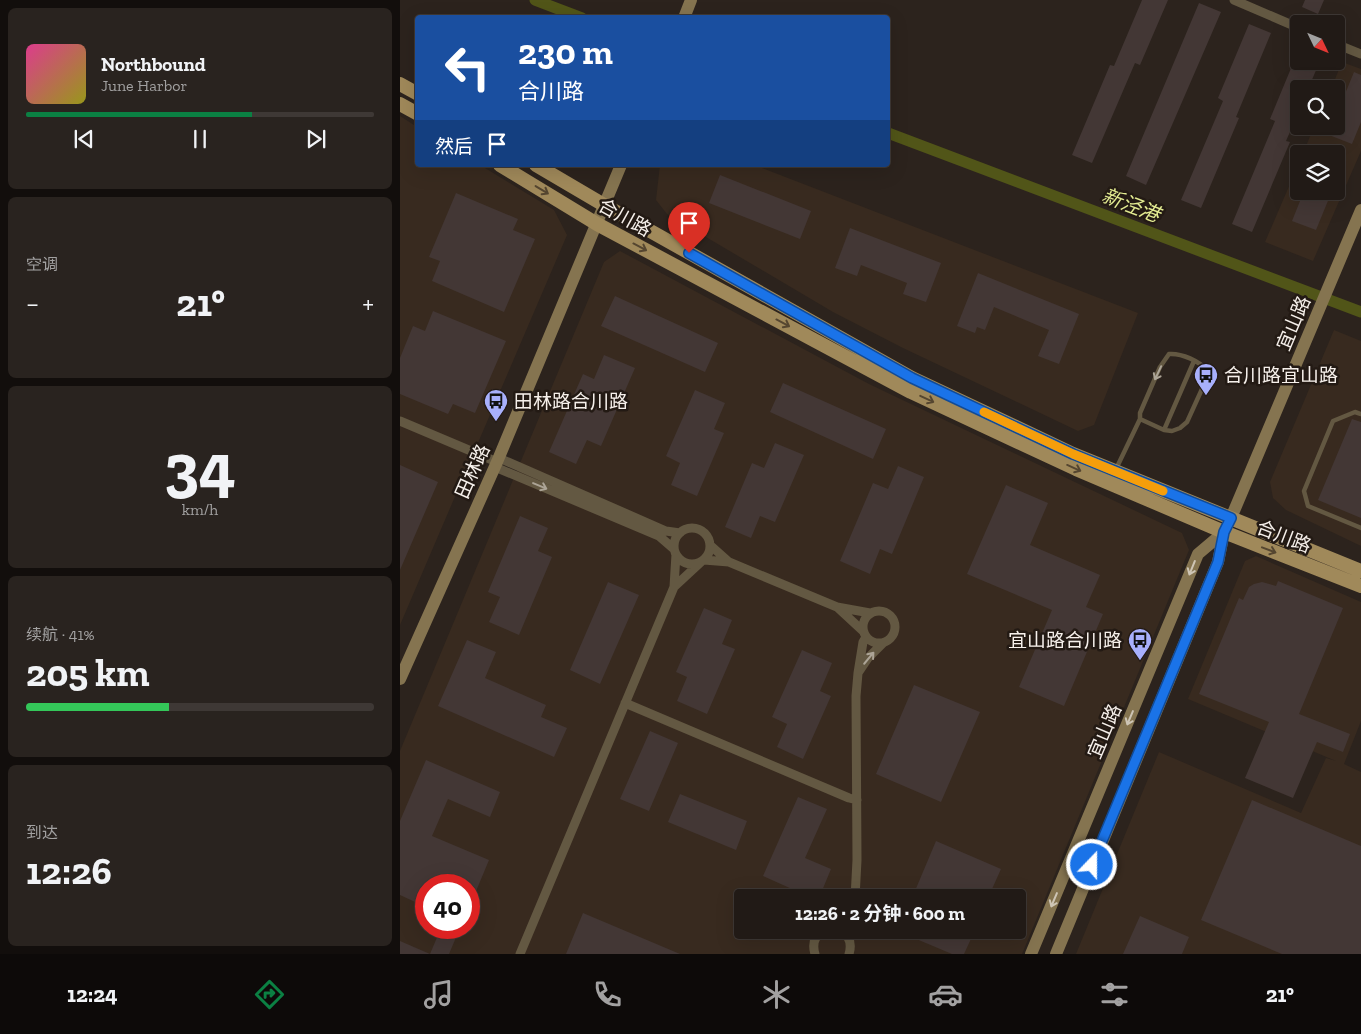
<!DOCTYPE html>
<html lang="zh">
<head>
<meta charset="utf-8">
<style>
	:root { --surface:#211a16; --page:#29231f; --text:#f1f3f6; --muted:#a2a1a1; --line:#3e3835; --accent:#0b8043 }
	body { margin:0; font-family:"Zilla Slab","Noto Sans SC",serif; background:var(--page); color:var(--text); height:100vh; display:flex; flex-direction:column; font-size:19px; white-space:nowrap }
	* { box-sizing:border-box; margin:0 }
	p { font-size:16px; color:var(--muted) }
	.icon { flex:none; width:28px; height:28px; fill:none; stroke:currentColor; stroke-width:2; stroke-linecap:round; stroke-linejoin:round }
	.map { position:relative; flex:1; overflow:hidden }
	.details { display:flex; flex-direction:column; gap:8px; padding:8px; background:#120e0c; width:400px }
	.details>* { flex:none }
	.hud { position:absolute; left:15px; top:15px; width:475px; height:152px; border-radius:5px; box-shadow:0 5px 20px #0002,0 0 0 1px var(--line); background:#1a4fa0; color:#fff; overflow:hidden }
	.needle { width:32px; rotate:133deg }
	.buttons { position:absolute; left:890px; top:15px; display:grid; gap:10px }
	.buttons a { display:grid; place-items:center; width:55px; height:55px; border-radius:5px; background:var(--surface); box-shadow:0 5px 20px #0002,0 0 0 1px var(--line); font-size:25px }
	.speed { position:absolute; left:15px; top:874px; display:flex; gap:10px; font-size:25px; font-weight:700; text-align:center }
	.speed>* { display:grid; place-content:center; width:65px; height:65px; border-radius:50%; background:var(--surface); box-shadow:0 5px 20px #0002,0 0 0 1px var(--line); line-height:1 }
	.speed .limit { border:8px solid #d22; background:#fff; color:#111 }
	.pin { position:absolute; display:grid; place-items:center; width:42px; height:42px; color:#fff; margin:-51px -21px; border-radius:50% 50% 50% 0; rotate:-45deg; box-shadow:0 0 5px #0007 }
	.pin .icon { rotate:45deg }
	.me { position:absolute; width:55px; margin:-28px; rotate:22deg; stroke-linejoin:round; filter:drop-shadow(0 0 4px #0008) }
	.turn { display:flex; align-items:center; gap:18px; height:105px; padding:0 20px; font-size:22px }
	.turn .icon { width:65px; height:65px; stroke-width:2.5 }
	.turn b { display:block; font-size:35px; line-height:42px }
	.then { display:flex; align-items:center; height:48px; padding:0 20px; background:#0003; gap:10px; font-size:19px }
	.big { font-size:38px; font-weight:700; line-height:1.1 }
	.details .widget { flex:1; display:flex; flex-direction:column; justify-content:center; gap:8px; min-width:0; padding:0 18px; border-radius:8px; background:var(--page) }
	.details .dial { align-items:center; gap:0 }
	.dial b { font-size:65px; line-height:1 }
	.song { display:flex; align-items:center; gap:15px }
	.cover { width:60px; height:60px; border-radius:8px; background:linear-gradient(135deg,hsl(330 70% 55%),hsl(60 70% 35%)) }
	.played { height:5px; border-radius:2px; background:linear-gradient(90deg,var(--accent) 65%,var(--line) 65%) }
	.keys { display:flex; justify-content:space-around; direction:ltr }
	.heat { display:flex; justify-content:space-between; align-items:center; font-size:28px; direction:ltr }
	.charge { height:8px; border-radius:4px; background:linear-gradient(90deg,#34c759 41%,var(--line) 0) }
	.trip { position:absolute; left:334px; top:889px; width:292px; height:50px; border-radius:5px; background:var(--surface); box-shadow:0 5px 20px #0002,0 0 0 1px var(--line); font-weight:700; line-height:50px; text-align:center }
	.menu { display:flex; height:80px; justify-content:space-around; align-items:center; background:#0d0a09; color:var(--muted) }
	.menu .icon { width:35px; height:35px }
	.menu .current { color:var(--accent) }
	.menu b { font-size:22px; color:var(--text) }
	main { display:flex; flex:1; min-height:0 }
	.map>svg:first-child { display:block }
</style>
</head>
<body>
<main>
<section class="details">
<div class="widget">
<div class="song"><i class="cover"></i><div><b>Northbound</b><p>June Harbor</p></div></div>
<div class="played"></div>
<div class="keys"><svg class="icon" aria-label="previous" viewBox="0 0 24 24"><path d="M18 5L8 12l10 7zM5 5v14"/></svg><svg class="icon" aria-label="pause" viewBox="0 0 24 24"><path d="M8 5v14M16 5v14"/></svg><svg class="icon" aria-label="next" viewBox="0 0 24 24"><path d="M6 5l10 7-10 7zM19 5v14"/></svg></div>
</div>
<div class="widget"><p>空调</p>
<div class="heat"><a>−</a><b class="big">21°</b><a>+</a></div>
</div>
<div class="widget dial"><b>34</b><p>km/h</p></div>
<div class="widget"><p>续航 · 41%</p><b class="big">205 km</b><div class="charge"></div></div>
<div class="widget"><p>到达</p><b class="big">12:26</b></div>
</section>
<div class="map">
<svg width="961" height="954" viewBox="0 0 961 954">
	<rect width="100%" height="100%" fill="#2c231d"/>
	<!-- built -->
	<path fill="#382a1f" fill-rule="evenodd" d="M942 62 961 69V151L913 261 865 242 899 163V191H936V154H903L914 126H936V89H931Z
		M0 116 17 127 18 165H80L154 210 167 235 0 625Z
		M260 165H354L738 313 694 425 678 431 503 348 433 312 267 214 256 200Z
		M220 251 469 384 782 533 789 550 622 954H0V751L204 262ZM26 885H69V928H26ZM342 898H618V930H342Z
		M934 330 961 341V546L886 510 873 498 870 482Z
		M856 556 961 602V721L944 764 961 772V954H676L759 752 901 813 926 758 936 761 788 699 845 561Z"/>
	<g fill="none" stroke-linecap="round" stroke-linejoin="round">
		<!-- canal -->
		<path stroke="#515518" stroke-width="11" d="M135 0 182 18
			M488 133 961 312"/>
	</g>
	<!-- building -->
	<path fill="#433735" d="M742 0H768L740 65 735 63 692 163 672 155 710 65 714 66Z
		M905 0H924L918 14 902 7Z
		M799 3 821 12 746 185 726 176Z
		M849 24 871 33 836 117 839 118 801 208 781 200 823 101 818 98Z
		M894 61H920L908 89H899V111L886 141 890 142 852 232 832 224 875 121 870 119Z
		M954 72 961 75V122L952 144 929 135 932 126H936V116Z
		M320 175 411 211 400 239 309 203Z
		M904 191H932L916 230 892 221Z
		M56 193 118 219 113 230 135 239 104 312 32 281 40 261 29 257Z
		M450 228 541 263 526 302 503 294 507 283 461 265 457 276 435 268Z
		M578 273 679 314 659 364 638 356 649 330 594 307 585 330 577 327 575 333 557 326Z
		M215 296 318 343 305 372 201 326Z
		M33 311 106 341 75 413 53 404 48 414 0 394V358L13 326 25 331Z
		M204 355 235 368 201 446 187 440 176 464 149 452 183 374 194 379Z
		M383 383 486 429 473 459 370 412Z
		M295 390 325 403 314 429 324 433 297 496 271 485 280 463 266 456Z
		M952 419 961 422V518L918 500Z
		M375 443 404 455 375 522 360 516 351 538 325 527 352 463 364 468Z
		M0 465 38 482 0 570Z
		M498 466 524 477 492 554 480 549 470 574 440 561 473 483 488 489Z
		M606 485 648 503 630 545 700 575 686 607 703 614 664 706 619 687 652 610 567 574Z
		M120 516 148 528 138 551 152 557 119 635 89 622 100 597 88 592Z
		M878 581 943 608 899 714 950 734 943 752 917 742 893 798 845 778 869 722 799 694 839 598 843 600 849 587 854 584 862 582 876 586Z
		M208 582 239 595 200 684 170 670Z
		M304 608 332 620 322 644 335 649 307 714 277 701 287 677 276 672Z
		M67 640 96 652 85 678 146 705 141 717 167 728 154 757 38 706Z
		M402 650 432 663 420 691 431 696 403 759 377 747 387 724 372 717Z
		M514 685 580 712 541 802 476 774Z
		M250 731 278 743 249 811 220 799Z
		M26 760 100 792 90 817 48 799 32 836 89 860 69 908V885H26V907L0 895V821Z
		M280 794 347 821 336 850 268 822Z
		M398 797 427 809 405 858 431 869 419 898H412L363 876Z
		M852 800 961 846V954H882L801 920Z
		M536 841 601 869 588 898H512Z
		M183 913 280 954H166Z
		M740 916 789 937 782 954H723Z
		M41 928H60L49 954H30Z
		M495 930H575L564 954H552Z
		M0 941 30 954H0Z"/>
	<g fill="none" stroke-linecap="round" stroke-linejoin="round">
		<!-- lane -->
		<path stroke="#635842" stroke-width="4.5" d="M961 414 955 412 933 421 904 491 908 506 961 528
			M764 430 794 361
			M716 469 740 419V413L760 367 769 354C782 353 799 361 808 371L807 378 787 422 780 428 772 431 764 430 740 419"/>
		<!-- street -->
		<path stroke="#635842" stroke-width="9" d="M834 0 899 28
			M936 44 961 54
			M0 421 97 462
			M99 458 266 531 280 533
			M95 467 259 536 274 549
			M274 546a18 18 0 1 1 36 0a18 18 0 1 1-36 0Z
			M276 554 274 587 301 562
			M304 560 329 562 310 545
			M329 562 437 607
			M463 627a16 16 0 1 1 32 0a16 16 0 1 1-32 0Z
			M464 632 437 607 470 613
			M466 637 463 642 458 673 468 658 483 643
			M225 703 449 798 457 800
			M455 898 457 860 456 696 458 673
			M441 930C450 936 452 944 449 954
			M120 954 274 587
			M415 954C412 944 414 936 423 930"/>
		<!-- secondary -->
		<path stroke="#857450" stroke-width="12" d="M284 18 291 0
			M0 679 97 462 221 165
			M631 954 798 554 824 532
			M656 954 818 562 824 532 831 518 961 210"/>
		<!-- primary -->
		<path stroke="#a0895a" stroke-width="14" d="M0 84 18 94
			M0 104 18 114
			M100 165 197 224 511 392 676 469 824 532 961 586
			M136 165 204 205 512 378 673 454 961 571"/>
	</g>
	<!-- one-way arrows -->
	<defs><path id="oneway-shaft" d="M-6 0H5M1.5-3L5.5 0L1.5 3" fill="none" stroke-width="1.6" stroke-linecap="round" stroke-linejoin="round" transform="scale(1.25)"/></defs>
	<g stroke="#554630">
		<use href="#oneway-shaft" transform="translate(142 190) rotate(31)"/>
		<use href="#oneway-shaft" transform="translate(240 247) rotate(28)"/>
		<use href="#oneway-shaft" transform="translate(383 323) rotate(28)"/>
		<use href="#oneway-shaft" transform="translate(527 399) rotate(25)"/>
		<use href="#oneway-shaft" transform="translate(674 468) rotate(24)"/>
		<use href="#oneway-shaft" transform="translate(869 550) rotate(21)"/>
	</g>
	<g stroke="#aca496">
		<use href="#oneway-shaft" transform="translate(758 373) rotate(115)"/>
		<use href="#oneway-shaft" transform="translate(140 486) rotate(23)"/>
		<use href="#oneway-shaft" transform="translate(469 658) rotate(-50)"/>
	</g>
	<g stroke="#cec5b5">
		<use href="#oneway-shaft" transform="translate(792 568) rotate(112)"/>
		<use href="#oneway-shaft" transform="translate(730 718) rotate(113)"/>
		<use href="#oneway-shaft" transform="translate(654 900) rotate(113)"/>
	</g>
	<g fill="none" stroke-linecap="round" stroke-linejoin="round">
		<!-- route casing -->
		<g stroke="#114b97" stroke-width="12">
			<path id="route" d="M289 253 512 378 673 454 831 518 824 532 818 562 692 865"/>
		</g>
		<!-- route -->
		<use href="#route" stroke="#1a73e8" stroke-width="9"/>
		<!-- slow -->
		<path stroke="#f59e0b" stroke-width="9" d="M584 412 673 454 763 491"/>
	</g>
	<!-- icons -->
	<defs>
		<g id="bus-pin" transform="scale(1.25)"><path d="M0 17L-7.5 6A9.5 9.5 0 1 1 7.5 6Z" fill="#a8b0fc" stroke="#231a14"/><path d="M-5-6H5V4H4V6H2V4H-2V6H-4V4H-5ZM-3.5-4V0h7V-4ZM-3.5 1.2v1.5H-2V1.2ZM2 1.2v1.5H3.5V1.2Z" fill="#111"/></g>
	</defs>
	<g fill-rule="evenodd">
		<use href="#bus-pin" x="806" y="375"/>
		<use href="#bus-pin" x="96" y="401"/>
		<use href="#bus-pin" x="740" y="640"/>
	</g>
	<g text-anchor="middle" stroke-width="5" stroke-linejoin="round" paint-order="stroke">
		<!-- street labels -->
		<g font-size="19" fill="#f6f0eb" stroke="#231a14">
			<text transform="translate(225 217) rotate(29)" y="7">合川路</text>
			<text transform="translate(893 323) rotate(-67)" y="7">宜山路</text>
			<text transform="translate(72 471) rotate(-66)" y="7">田林路</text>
			<text transform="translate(884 536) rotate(21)" y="7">合川路</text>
			<text transform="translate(704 731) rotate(-67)" y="7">宜山路</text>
		</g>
		<!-- poi labels -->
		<g font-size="19" fill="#f6f0eb" stroke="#231a14" text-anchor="start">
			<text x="824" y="382">合川路宜山路</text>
			<text x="114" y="408">田林路合川路</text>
			<text x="722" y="647" text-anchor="end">宜山路合川路</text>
		</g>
		<!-- water labels -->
		<g font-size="20" font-style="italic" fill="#e3eb92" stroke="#231a14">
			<text transform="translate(731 205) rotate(21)" y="7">新泾港</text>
		</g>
	</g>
</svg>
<div class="buttons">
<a><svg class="needle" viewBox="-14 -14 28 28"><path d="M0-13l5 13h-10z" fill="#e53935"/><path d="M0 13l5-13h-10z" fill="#a2a1a1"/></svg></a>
<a><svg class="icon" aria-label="search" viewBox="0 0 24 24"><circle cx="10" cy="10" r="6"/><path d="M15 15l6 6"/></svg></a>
<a><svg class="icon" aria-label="layers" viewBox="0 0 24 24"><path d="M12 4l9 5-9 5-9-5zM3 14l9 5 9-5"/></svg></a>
</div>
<div class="speed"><div class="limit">40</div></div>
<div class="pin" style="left:289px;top:253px;background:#d93025"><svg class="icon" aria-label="arrive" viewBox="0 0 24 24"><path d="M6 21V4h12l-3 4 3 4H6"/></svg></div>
<svg class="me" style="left:692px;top:865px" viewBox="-20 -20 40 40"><circle r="17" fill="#1a73e8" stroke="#fff" stroke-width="3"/><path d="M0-11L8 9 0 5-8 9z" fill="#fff"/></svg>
<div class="trip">12:26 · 2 分钟 · 600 m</div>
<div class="hud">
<div class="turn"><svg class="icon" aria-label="left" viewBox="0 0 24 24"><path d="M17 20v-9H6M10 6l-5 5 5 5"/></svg><div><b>230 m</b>合川路</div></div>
<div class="then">然后<svg class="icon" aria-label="arrive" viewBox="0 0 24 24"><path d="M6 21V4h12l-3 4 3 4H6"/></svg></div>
</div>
</div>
</main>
<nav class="menu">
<b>12:24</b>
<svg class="icon current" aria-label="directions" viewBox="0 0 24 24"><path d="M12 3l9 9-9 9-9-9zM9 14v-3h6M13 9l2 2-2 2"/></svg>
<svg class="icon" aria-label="music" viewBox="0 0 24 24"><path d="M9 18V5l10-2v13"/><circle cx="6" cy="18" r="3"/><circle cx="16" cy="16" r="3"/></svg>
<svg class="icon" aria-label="phone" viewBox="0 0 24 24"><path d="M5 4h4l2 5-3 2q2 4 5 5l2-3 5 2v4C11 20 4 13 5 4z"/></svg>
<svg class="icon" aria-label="climate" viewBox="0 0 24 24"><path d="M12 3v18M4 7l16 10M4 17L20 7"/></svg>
<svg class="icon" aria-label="car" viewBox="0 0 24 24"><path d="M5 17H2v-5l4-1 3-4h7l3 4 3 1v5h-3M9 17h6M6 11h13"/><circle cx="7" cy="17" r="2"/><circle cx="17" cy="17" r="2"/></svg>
<svg class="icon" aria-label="filters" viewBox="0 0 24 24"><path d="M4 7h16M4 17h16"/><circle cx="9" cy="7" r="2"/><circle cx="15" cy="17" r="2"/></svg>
<b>21°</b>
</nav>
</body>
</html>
